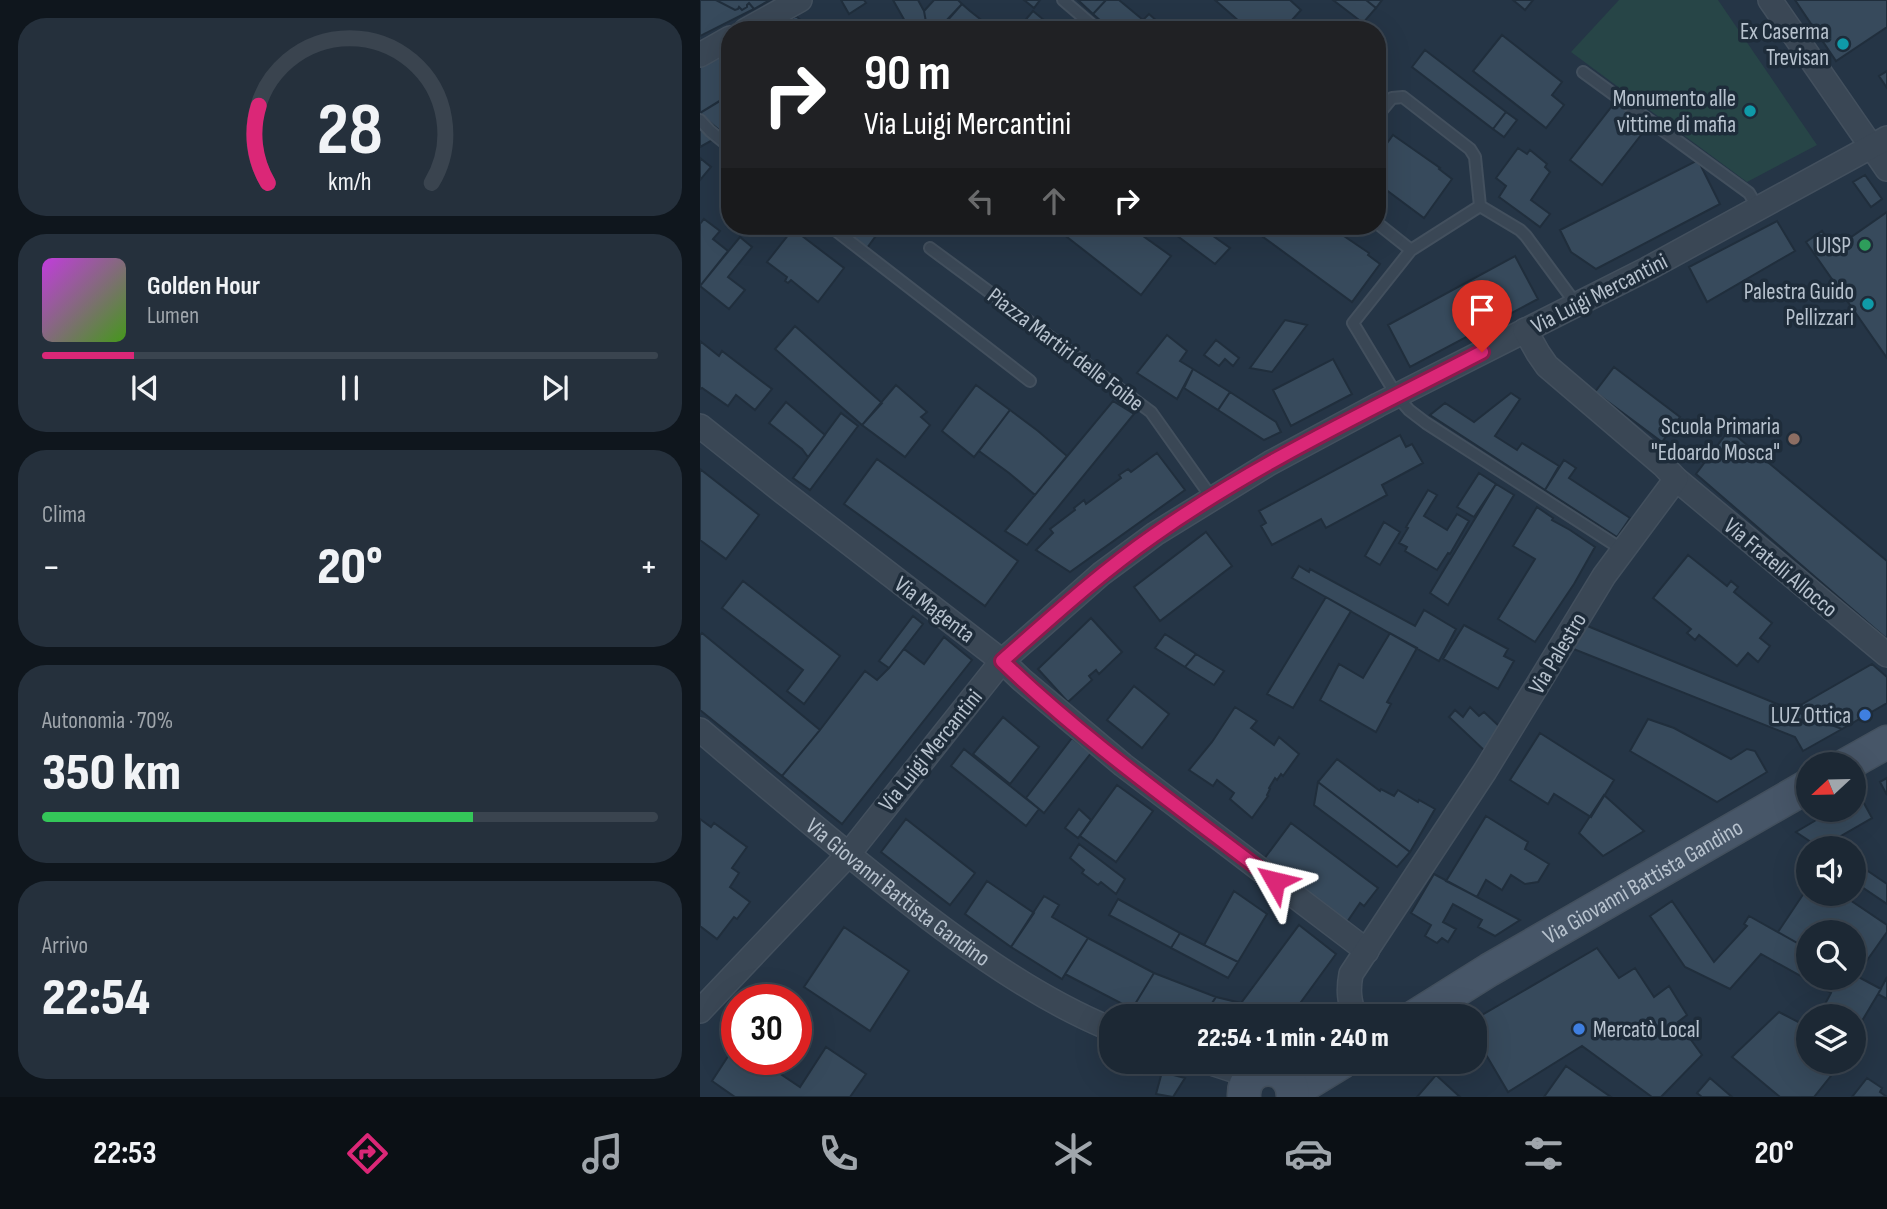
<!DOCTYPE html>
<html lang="it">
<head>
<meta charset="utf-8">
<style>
	:root { --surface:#1c2834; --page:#25303c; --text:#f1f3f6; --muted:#a0a6ac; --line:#3a444f; --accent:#db2777 }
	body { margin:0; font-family:"Sofia Sans Condensed",sans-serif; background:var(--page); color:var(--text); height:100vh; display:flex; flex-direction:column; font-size:26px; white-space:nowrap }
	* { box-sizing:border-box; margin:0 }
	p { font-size:23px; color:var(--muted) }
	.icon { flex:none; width:38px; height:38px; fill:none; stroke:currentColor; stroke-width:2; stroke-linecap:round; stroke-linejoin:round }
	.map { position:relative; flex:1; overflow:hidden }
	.drawer { display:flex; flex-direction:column; gap:18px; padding:18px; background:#0f161d; width:700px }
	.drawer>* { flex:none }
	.guide { position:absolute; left:21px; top:21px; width:665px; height:214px; border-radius:28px; box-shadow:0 7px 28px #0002,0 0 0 2px var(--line); background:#202124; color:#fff; overflow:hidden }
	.needle { width:46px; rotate:248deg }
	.controls { position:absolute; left:1096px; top:752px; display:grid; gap:14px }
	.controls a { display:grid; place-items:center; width:70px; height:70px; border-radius:50%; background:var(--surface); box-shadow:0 7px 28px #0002,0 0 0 2px var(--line); font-size:35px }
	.speed { position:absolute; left:21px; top:984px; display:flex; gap:14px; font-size:35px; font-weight:700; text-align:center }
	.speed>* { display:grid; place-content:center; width:91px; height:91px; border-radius:50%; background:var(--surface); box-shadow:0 7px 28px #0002,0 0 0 2px var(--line); line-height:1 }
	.speed .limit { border:10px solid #d22; background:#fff; color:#111 }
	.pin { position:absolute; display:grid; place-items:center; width:60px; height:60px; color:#fff; margin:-72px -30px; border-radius:50% 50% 50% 0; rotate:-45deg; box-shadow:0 0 7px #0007 }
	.pin .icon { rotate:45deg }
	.me { position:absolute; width:77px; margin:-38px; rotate:307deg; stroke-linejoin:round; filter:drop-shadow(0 0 5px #0008) }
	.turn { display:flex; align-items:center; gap:24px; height:147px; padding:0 28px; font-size:32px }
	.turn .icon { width:91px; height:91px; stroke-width:2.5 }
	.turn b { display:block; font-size:49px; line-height:60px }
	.lanes { display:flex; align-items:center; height:66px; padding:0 28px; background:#0003; justify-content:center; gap:35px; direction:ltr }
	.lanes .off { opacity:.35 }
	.big { font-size:52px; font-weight:800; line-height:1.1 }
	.drawer .card { flex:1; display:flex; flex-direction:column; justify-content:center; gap:10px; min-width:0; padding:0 24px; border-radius:28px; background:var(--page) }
	.drawer .dial { align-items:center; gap:0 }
	.dial svg { height:182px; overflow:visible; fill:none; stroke:var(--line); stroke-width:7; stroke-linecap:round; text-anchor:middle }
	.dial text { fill:var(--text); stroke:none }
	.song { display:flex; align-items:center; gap:21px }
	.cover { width:84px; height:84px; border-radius:10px; background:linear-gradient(135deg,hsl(290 70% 55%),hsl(100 70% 35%)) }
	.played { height:7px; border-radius:4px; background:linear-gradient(90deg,var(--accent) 15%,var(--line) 15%) }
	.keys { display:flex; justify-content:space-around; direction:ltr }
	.heat { display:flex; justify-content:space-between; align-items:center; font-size:38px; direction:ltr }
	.charge { height:10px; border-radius:5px; background:linear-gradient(90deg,#34c759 70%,var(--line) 0) }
	.trip { position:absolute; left:399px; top:1004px; width:388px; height:70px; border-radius:28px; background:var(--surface); box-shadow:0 7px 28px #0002,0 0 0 2px var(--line); font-weight:800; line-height:70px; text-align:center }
	.tab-bar { display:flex; height:112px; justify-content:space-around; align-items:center; background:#0b1015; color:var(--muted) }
	.tab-bar .icon { width:49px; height:49px }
	.tab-bar .active { color:var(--accent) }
	.tab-bar b { font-size:32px; color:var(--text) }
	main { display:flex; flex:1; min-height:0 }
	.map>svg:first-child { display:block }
</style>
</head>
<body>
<main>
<section class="drawer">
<div class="card dial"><svg viewBox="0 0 100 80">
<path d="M14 69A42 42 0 1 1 86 69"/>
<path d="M14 69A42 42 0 0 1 10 35" stroke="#db2777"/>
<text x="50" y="56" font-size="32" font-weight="700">28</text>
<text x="50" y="72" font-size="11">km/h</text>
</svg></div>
<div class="card">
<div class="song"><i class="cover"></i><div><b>Golden Hour</b><p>Lumen</p></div></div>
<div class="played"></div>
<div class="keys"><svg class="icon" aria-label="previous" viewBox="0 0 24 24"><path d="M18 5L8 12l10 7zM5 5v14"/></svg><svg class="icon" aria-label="pause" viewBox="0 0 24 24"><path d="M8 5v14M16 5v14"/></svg><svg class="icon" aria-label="next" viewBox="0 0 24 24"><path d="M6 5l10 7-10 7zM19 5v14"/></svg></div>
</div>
<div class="card"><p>Clima</p>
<div class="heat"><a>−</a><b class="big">20°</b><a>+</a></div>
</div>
<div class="card"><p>Autonomia · 70%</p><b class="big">350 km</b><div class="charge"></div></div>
<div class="card"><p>Arrivo</p><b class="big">22:54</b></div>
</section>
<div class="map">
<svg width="1187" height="1097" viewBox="0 0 1187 1097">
	<rect width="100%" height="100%" fill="#253546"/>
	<!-- green -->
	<path fill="#274547" d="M919 0H1018L1117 145 1047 182 871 52Z"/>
	<!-- building -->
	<path fill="#374a5c" stroke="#202e3c" stroke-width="2" d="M0 0H16L35 10 38 9 39 7 42 10 47 7V5L49 3 54 9 0 36Z
		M16 0H70L54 9 49 3 47 5V7L42 10 39 7 38 9 35 10Z
		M141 0H164L166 3 149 14Z
		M193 0H218L224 11 226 22 214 30H210Z
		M234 0H258L262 4 239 30H234L226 22 224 11Z
		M324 0H340L334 8Z
		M378 0H406L393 14Z
		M406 0H419L443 20 449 14 467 30H411L393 14Z
		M515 0H590L601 10 583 30H549Z
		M633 0H666L676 8 663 23Z
		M666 0H682L676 8Z
		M813 0H833L825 10Z
		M1095 0H1187V27L1136 61Z
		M262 4 270 11 294 30H255L245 22Z
		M333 11 356 30H317Z
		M96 16 112 30 117 23 125 30H73Z
		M802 35 862 82 852 95 864 105 846 128 773 71Z
		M30 49V95L0 113V65Z
		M725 50 806 112 793 129 712 67Z
		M1187 71V88L1179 76Z
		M26 97 30 99V139L6 119 0 113Z
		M916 101 948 126 902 185 870 160Z
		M806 112 817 120 804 137 793 129Z
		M0 128 14 139 0 147Z
		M693 135 740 168 739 169 752 179 724 218 677 183V157Z
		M818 148 827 154 830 150 847 164 845 167 850 172 831 200 850 214 840 227 799 197 806 186 796 178Z
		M0 158 11 167 0 180Z
		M998 160 1020 204 896 269 871 252 860 230Z
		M1165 175 1182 199 1171 207 1153 182Z
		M1187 212V358L1106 242 1122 231 1134 249Z
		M4 219 20 231 13 239 28 251 0 286V224Z
		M1077 221 1095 251 1007 302 989 267Z
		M48 226H66L62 232 59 229 56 233Z
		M139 226H183L167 248Z
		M353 226H429L471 256 441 295Z
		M464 226H499L530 248 515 264Z
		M548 226H629L669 253 668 255 680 264 652 302Z
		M93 229 144 268 118 302 91 280 88 283 85 281 87 277 67 262Z
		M40 237 52 247 28 277 45 290 29 309 0 286Z
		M815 256 838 299 710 367 688 325Z
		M585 320 607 325 572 372 550 368Z
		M95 326 182 403 162 425 75 349Z
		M467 335 487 351 480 361 493 369 477 399 437 373Z
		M516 340 539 358 533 366 525 359 519 366 504 355Z
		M0 341 19 356 22 351 72 389 55 410 36 395 28 406 2 388 0 389Z
		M633 359 652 394 591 426 573 390Z
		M914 367 980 417 962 442 895 392Z
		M493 369 530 392 518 410 484 388Z
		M196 385 227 412 221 417 230 425 205 457 162 425Z
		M276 385 310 410 274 457 242 431Z
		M530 392 576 422 581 432 564 440 518 410Z
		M811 393 820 399 795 436 817 450 822 443 859 466 845 490 730 415 745 403 774 422Z
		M413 401 434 414 327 545 305 531Z
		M86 402 125 435 108 457 102 449 69 423Z
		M310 410 338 431 367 456 335 495 309 473 279 451Z
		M141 413 158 426 110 490 93 478Z
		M1029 430 1187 561V639L996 474Z
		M700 435 706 447 712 444 723 463 682 485 687 495 626 528 621 519 572 545 561 526 566 523 559 511Z
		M457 453 485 490 370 572 336 550 353 533 350 529 375 510 374 508 384 500 386 504 421 478 419 475 428 469 431 472Z
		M177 459 318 561 285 606 144 504Z
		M864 460 876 468 869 478 930 518 917 537 845 490Z
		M0 469 59 515 26 559 0 540Z
		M779 473 796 484 774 517 757 507Z
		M796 484 814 495 748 605 730 593Z
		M728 490 737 495 724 516 747 530 757 514 769 521 750 554 748 553 737 570 705 551 707 547 699 543 708 528 706 527Z
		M837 507 853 518 852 520 870 530 895 547 874 584 835 642 798 619 835 559 813 546Z
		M684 522 700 532 680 565 665 556Z
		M506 532 532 566 460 621 434 587Z
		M988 555 1027 586 1031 581 1038 587 1034 592 1072 623 1060 638 1070 646 1058 662 1048 653 1037 666 999 635 995 640 987 633 991 629 953 598Z
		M599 566 609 572 610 569 715 626 724 610 756 629 739 661 592 578Z
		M43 581 140 656 104 704 87 691 103 670 22 608Z
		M626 597 651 611 593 708 567 694Z
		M213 616 223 624 189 668 179 661Z
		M391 618 422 652 399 674 396 670 389 676 392 680 368 702 338 669Z
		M764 625 808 649 804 656 814 661 798 689 743 659Z
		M885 625 1092 710 1142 729 1103 751 1095 737 871 648Z
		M2 633 120 730 82 776 0 710V635Z
		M690 633 717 648 687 702 691 704 676 732 620 700 639 664 663 678Z
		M465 634 496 654 485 667 455 648Z
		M244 637 272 660 142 824 82 776 120 730 165 671 177 680 189 668 204 649 224 664Z
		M496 654 524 671 514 685 485 667Z
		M1172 664 1187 677V703L1142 729 1092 710Z
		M434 686 469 714 442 748 407 720Z
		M535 707 557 721 551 728 574 745 579 737 599 754 583 776 581 774 577 780 575 778 569 788 570 789 567 795 568 796 552 818 530 799 534 793 517 780 513 786 489 770 512 742Z
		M770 707 779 716 784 712 801 728 786 752 749 717 755 710 763 717Z
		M303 717 339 747 310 784 273 754Z
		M948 719 974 728 1031 759 1047 749 1055 751 1067 772 1017 802 930 751Z
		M840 733 914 780 891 817 854 794 848 804 810 780Z
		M372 738 391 753 344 813 326 798Z
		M264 749 339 809 326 826 251 766Z
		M637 759 680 791 681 789 694 796 698 790 718 802 719 800 735 809 710 852 618 782Z
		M1187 778V795L1180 782Z
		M618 782 710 852 697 867 614 805Z
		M417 785 453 811 416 862 380 836Z
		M1159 794 1172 818 1120 848 1096 832 1133 810H1153V798Z
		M904 795 944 831 903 856 879 833Z
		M379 809 391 820 378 838 365 828Z
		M786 816 828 842 825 849 849 864 838 882 825 884 811 875 802 890 786 880 777 897 746 881Z
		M0 819 11 827 14 823 47 847 32 868 39 873 30 887 50 902 37 919 34 917 17 939 0 926Z
		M206 819 275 873 250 905 181 852Z
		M591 823 678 888 664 906 660 903 647 922 564 859Z
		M379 844 425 879 416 894 401 882 398 885 382 873 384 870 370 858Z
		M1153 853 1165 862 1162 867 1187 884V904L1153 881Z
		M734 874 820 920 795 936 778 927 782 920 753 904 743 922 756 929 748 942 742 938 737 943 725 936 731 925 711 913Z
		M287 881 334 913 311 947 265 914Z
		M1108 887V894H1141L1187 925V932L1156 976 1153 974V933H1108V949L1078 932Z
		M534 891 567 914 538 962 504 945Z
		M344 896 359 905 352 917 388 938 362 979 311 947Z
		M418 899 480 933 471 948 409 915Z
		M972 901 1014 962 1047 926 1044 924 1049 916 1108 949V978H1153V974L1181 989 1153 1036V1017H1118L1131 993 1061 954 1030 989 985 967 950 916Z
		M599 925 636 954 590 1017H503L516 997 541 1003Z
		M144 927 209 971 170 1031 104 987Z
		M480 933 538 962 528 978 471 948Z
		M388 938 454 973 432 1009 365 974Z
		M897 948 919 978 935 968 954 997 969 986 987 1015 978 1022 1002 1055 961 1097H952L882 1046 808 1092 775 1036V1019Z
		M454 973 516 997 503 1017H451L432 1009Z
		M1187 977V999L1178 994Z
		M1079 1012 1108 1027V1062H1142L1114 1097H1080L1032 1057Z
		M36 1044 37 1059H58L100 1087 126 1047 166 1074 150 1097H35L12 1081Z
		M866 1066 911 1097H844Z
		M462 1072 485 1078 473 1097 456 1094Z
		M736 1075 760 1097H717Z
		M1010 1078 1032 1097H1002L997 1093Z
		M1167 1078 1182 1088 1180 1092 1187 1097H1152Z"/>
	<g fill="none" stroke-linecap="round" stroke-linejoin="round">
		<!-- lane casing -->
		<g stroke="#43505e" stroke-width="14">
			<path id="lane" d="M363 0 398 30
				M883 72 1049 193 1058 208
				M677 116 692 98 703 97 770 149 775 157 780 206
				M0 120 10 131 30 147
				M677 223 711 250
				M130 226 330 381
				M230 248 451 412 512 498
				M876 304 826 236 820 230 780 206 711 250 653 323 697 396 709 410 726 423 923 550"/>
		</g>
		<!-- street casing -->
		<g stroke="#43505e" stroke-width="26">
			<g id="street">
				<path d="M1070 0 1187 169"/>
				<path d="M46 30 100 0"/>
				<path d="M0 55 30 38"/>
				<path d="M0 426 83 492 302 661 322 680 423 765 667 951"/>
				<path d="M976 479 1187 655"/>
				<path id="s1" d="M0 730C72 791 143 852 217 909 277 955 341 1000 411 1029"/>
				<path d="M0 1011 147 856 302 661 401 574 455 534 570 463 678 405 947 269 1187 138"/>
				<path d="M655 1017C649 1001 648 990 651 974L785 771 904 576 976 479 963 465 847 366 838 353 825 330"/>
				<path d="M508 1062 551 1076"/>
			</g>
		</g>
		<!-- secondary casing -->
		<g stroke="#43505e" stroke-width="35">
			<g id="secondary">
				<path d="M1146 765 1187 742"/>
				<path id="s2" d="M714 1017 789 970 1108 786"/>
				<path d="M593 1092 642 1062"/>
				<path d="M544 1097C542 1061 593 1060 593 1097"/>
			</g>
		</g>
		<!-- lane -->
		<use href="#lane" stroke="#3a4755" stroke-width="10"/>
		<!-- street -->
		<use href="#street" stroke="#3a4755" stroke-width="23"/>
		<!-- secondary -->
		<use href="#secondary" stroke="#475668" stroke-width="32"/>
	</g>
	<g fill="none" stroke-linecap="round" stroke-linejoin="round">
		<!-- route casing -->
		<g stroke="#8e194d" stroke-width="18">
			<path id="route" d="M575 881C483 810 386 742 302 661 352 617 400 573 453 536 556 463 671 410 782 352"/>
		</g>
		<!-- route -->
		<use href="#route" stroke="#db2777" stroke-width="12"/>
	</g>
	<!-- markers -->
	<g fill="#0f9aa8" stroke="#1e2c3a" stroke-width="2.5">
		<circle cx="1143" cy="44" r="7"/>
		<circle cx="1050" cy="111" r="7"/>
		<circle cx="1168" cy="304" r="7"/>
	</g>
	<circle fill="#2e9e5b" stroke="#1e2c3a" stroke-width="2.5" cx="1165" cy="245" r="7"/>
	<circle fill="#8d6e63" stroke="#1e2c3a" stroke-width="2.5" cx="1094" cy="439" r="7"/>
	<g fill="#3f7fe0" stroke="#1e2c3a" stroke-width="2.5">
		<circle cx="1165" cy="715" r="7"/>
		<circle cx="879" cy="1029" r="7"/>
	</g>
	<g text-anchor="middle" stroke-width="7" stroke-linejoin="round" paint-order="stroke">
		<!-- poi labels -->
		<g font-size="23" fill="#b7c2ce" stroke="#1e2c3a" text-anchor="end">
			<text x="1129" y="39">Ex Caserma<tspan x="1129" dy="26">Trevisan</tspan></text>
			<text x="1036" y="106">Monumento alle<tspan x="1036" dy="26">vittime di mafia</tspan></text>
			<text x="1151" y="253">UISP</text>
			<text x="1154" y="299">Palestra Guido<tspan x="1154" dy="26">Pellizzari</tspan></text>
			<text x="1080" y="434">Scuola Primaria<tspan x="1080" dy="26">"Edoardo Mosca"</tspan></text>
			<text x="1151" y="723">LUZ Ottica</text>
			<text x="893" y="1037" text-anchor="start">Mercatò Local</text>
		</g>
		<!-- street labels -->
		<g font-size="23" fill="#b7c2ce" stroke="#1e2c3a">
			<text transform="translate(899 293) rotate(-27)" y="8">Via Luigi Mercantini</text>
			<text transform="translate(366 349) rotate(37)" y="8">Piazza Martiri delle Foibe</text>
			<text transform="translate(1081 567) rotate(40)" y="8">Via Fratelli Allocco</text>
			<text transform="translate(235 609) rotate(37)" y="8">Via Magenta</text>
			<text transform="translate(857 653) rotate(-59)" y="8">Via Palestro</text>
			<text transform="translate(230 750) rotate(-51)" y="8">Via Luigi Mercantini</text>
			<text dy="8" stroke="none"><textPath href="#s2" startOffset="266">Via Giovanni Battista Gandino</textPath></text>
			<text dy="8" stroke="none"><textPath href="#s1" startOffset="256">Via Giovanni Battista Gandino</textPath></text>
		</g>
	</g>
</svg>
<div class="controls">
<a><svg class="needle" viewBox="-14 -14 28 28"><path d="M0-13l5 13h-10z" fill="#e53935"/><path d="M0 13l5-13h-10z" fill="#a0a6ac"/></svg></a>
<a><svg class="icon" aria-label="sound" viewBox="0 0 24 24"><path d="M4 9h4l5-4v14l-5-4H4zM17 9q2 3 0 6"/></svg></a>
<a><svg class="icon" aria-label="search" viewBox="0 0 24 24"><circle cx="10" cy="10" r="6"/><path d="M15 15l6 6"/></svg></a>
<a><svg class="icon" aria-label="layers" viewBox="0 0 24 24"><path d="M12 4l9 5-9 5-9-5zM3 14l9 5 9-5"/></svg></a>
</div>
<div class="speed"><div class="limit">30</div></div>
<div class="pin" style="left:782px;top:352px;background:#d93025"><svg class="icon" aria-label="arrive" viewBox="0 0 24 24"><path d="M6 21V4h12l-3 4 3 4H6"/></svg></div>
<svg class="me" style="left:575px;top:881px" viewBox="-20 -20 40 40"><path d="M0-17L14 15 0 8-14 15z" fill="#db2777" stroke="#fff" stroke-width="4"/></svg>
<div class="trip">22:54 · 1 min · 240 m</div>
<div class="guide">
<div class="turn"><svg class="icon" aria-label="right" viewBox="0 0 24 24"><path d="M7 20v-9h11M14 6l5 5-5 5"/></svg><div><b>90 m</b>Via Luigi Mercantini</div></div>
<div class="lanes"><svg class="icon off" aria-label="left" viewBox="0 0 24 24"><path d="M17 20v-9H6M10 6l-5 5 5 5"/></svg><svg class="icon off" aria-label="ahead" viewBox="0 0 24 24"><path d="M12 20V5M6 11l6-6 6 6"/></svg><svg class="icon" aria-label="right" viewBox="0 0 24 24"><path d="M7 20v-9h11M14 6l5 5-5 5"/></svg></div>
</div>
</div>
</main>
<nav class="tab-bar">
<b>22:53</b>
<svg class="icon active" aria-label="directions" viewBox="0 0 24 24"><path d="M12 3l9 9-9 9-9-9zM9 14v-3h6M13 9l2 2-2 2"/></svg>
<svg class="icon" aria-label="music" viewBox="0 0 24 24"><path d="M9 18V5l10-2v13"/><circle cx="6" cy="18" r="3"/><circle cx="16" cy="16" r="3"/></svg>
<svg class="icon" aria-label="phone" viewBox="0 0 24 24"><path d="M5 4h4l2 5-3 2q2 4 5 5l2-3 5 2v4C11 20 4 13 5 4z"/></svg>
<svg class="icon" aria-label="climate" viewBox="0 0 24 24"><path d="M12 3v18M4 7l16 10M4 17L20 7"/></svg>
<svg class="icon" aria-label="car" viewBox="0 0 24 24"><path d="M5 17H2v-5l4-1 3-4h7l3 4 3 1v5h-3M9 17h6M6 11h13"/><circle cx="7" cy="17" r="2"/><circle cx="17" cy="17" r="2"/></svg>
<svg class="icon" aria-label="filters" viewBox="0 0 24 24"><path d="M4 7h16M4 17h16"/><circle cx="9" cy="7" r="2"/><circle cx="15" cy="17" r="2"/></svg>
<b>20°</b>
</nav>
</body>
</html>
